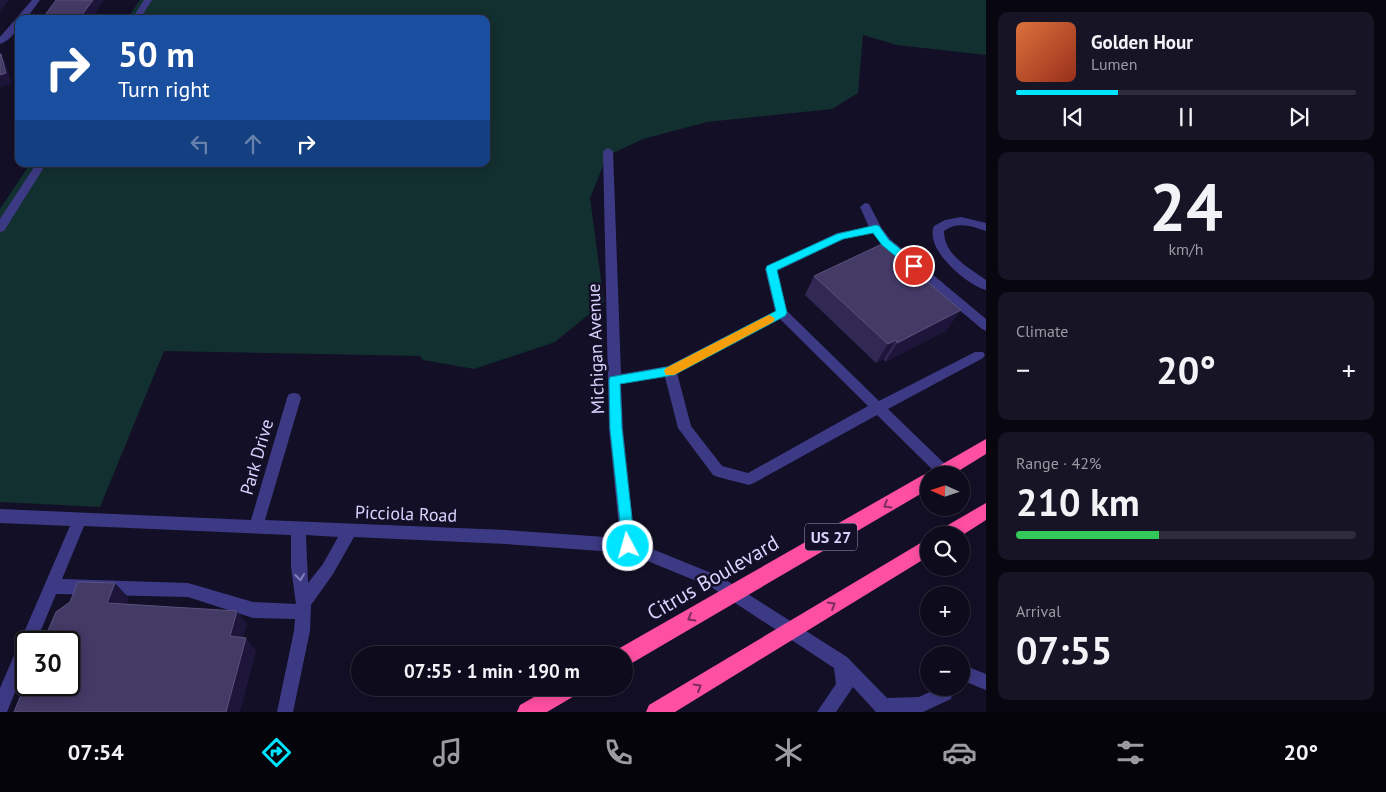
<!DOCTYPE html>
<html lang="en">
<head>
<meta charset="utf-8">
<style>
	:root { --surface:#0e0b1c; --page:#171425; --text:#f1f3f6; --muted:#9b9ba3; --line:#2e2b3b; --accent:#00e5ff }
	body { margin:0; font-family:"PT Sans",sans-serif; background:var(--page); color:var(--text); height:100vh; display:flex; flex-direction:column; font-size:19px; white-space:nowrap }
	* { box-sizing:border-box; margin:0 }
	p { font-size:16px; color:var(--muted) }
	.icon { flex:none; width:28px; height:28px; fill:none; stroke:currentColor; stroke-width:2; stroke-linecap:round; stroke-linejoin:round }
	.map { position:relative; flex:1; overflow:hidden }
	.sheet { display:flex; flex-direction:column; gap:12px; padding:12px; background:#08060f; width:400px }
	.sheet>* { flex:none }
	.guide { position:absolute; left:15px; top:15px; width:475px; height:152px; border-radius:10px; box-shadow:0 2px 12px #0003,0 0 0 1px var(--line); background:#1a4fa0; color:#fff; overflow:hidden }
	.needle { width:32px; rotate:273deg }
	.buttons { position:absolute; left:920px; top:466px; display:grid; gap:10px }
	.buttons a { display:grid; place-items:center; width:50px; height:50px; border-radius:50%; background:var(--surface); box-shadow:0 2px 12px #0003,0 0 0 1px var(--line); font-size:25px }
	.speed { position:absolute; left:15px; top:631px; display:flex; gap:10px; font-size:25px; font-weight:700; text-align:center }
	.speed>* { display:grid; place-content:center; width:65px; height:65px; border-radius:50%; background:var(--surface); box-shadow:0 2px 12px #0003,0 0 0 1px var(--line); line-height:1 }
	.speed .limit { border:2px solid #111; border-radius:8px; background:#fff; color:#111 }
	.pin { position:absolute; display:grid; place-items:center; width:42px; height:42px; color:#fff; margin:-21px; border:2px solid #fff; border-radius:50%; box-shadow:0 1px 5px #0007 }
	.me { position:absolute; width:55px; margin:-28px; rotate:354deg; stroke-linejoin:round; filter:drop-shadow(0 0 4px #0008) }
	.turn { display:flex; align-items:center; gap:18px; height:105px; padding:0 20px; font-size:22px }
	.turn .icon { width:65px; height:65px; stroke-width:2.5 }
	.turn b { display:block; font-size:35px; line-height:42px }
	.lanes { display:flex; align-items:center; height:48px; padding:0 20px; background:#0003; justify-content:center; gap:25px; direction:ltr }
	.lanes .off { opacity:.35 }
	.big { font-size:38px; font-weight:600; line-height:1.1 }
	.sheet .card { flex:1; display:flex; flex-direction:column; justify-content:center; gap:8px; min-width:0; padding:0 18px; border-radius:10px; background:var(--page) }
	.sheet .dial { align-items:center; gap:0 }
	.dial b { font-size:65px; line-height:1 }
	.song { display:flex; align-items:center; gap:15px }
	.cover { width:60px; height:60px; border-radius:8px; background:linear-gradient(135deg,hsl(20 70% 55%),hsl(10 70% 35%)) }
	.played { height:5px; border-radius:2px; background:linear-gradient(90deg,var(--accent) 30%,var(--line) 30%) }
	.keys { display:flex; justify-content:space-around; direction:ltr }
	.heat { display:flex; justify-content:space-between; align-items:center; font-size:28px; direction:ltr }
	.charge { height:8px; border-radius:4px; background:linear-gradient(90deg,#34c759 42%,var(--line) 0) }
	.trip { position:absolute; left:351px; top:646px; width:282px; height:50px; border-radius:25px; background:var(--surface); box-shadow:0 2px 12px #0003,0 0 0 1px var(--line); font-weight:600; line-height:50px; text-align:center }
	.tabs { display:flex; height:80px; justify-content:space-around; align-items:center; background:#06040b; color:var(--muted) }
	.tabs .icon { width:35px; height:35px }
	.tabs .current { color:var(--accent) }
	.tabs b { font-size:22px; color:var(--text) }
	main { display:flex; flex:1; min-height:0 }
	.map>svg:first-child { display:block }
</style>
</head>
<body>
<main>
<div class="map">
<svg width="986" height="712" viewBox="0 0 986 712">
	<rect width="100%" height="100%" fill="#130f26"/>
	<!-- green -->
	<path fill="#12302f" d="M140 0H986V55L897 45 863 35 858 93 832 109 707 122 643 139 607 156 590 198 604 302 555 342 474 369 423 360 420 356 164 351 100 507 0 502V209L30 164H486V19H127Z"/>
	<g fill="none" stroke-linecap="round" stroke-linejoin="round">
		<!-- minor -->
		<path fill="#3d3a85" fill-rule="evenodd" d="M32 0H40L26 19H19C19 30 11 40 0 44V37Z
			M144 0H152L140 19H132Z
			M608 148 613 151 621 374 668 366 775 311 765 269 767 266 837 233 869 227 860 207 865 203 869 204 881 227 890 239 986 319V331L982 329 882 245 873 233 844 239 777 271 787 311 879 401 975 352H983L985 355 983 358 888 409 949 468 951 472 950 475H938L877 415 754 483 749 485 718 477 713 475 678 428 665 377 621 384 623 429 635 542 721 577 847 657 887 698 919 697 938 688H954L951 699 923 712H876L853 687 836 712H817L836 684 834 668 711 587 628 553 506 544 354 537 333 574 311 605 310 631 293 712H277L294 631 295 619 253 618 188 597 56 594 36 642H26V665L7 712H0V688L70 526 0 523V509L251 520 287 398 289 394 294 393 299 394 301 398 265 520 506 530 620 538 609 429 603 151ZM780 319 868 406 748 473 722 466 691 426 677 373ZM84 526 291 535V567L296 604 253 602 188 583 62 579ZM306 535 338 537 323 564 308 583Z
			M36 164H46L4 231 0 232V219Z
			M961 217 986 223V231C971 226 958 221 944 231 944 255 968 267 986 280V290C967 285 924 249 934 226L945 220Z
			M961 664 986 674V690L961 680Z"/>
		<!-- highway -->
		<path fill="#ff4fa3" fill-rule="evenodd" d="M986 439V454L952 475H929V489L632 663 625 666V655H616L618 649 923 475 931 473 932 470Z
			M986 503V520L961 536 938 535 941 529Z
			M929 538V556L675 712H646L649 705Z
			M550 688H579L576 695 547 712H517L520 705Z"/>
	</g>
	<!-- wall -->
	<path fill="#312854" d="M814 276 947 330 885 362 884 359 876 363 805 295Z"/>
	<!-- shaded-wall -->
	<path fill="#1d163a" d="M0 0H9L0 11Z
		M93 0H104L91 19H79Z
		M1 54 6 64 12 84 0 87Z
		M961 310 947 330 885 362 897 343Z
		M896 340 884 359 876 363 888 344Z
		M115 583 129 598 122 617 107 603Z
		M237 611 247 624 240 649 230 636Z
		M246 638 256 651 240 712H226Z"/>
	<!-- building -->
	<path fill="#433a66" stroke="#5a527e" d="M56 0H93L79 19H42Z
		M0 54H1L6 73 0 75Z
		M882 244 961 310 897 343 896 340 888 344 814 276Z
		M78 582 115 583 107 603 237 611 230 636 246 638 226 712H14L26 683V685H69V642H43L56 612 70 602Z"/>
	<!-- one-way arrows -->
	<defs><path id="oneway-chevron" d="M-2-3.5L2.5 0L-2 3.5" fill="none" stroke-width="1.6" stroke-linecap="round" stroke-linejoin="round" transform="scale(1.25)"/></defs>
	<g stroke="#7d2c5e">
		<use href="#oneway-chevron" transform="translate(887 505) rotate(150)"/>
		<use href="#oneway-chevron" transform="translate(832 605) rotate(-31)"/>
		<use href="#oneway-chevron" transform="translate(691 618) rotate(150)"/>
		<use href="#oneway-chevron" transform="translate(698 687) rotate(-31)"/>
	</g>
	<use stroke="#837fbc" href="#oneway-chevron" transform="translate(300 577) rotate(84)"/>
	<!-- route -->
	<path fill="#00e5ff" stroke="#0095a6" d="M876 225 879 226 889 240 918 263 920 266 918 269H911L882 245 873 233 843 239 777 270 787 313 785 316 674 375 620 384 622 429 635 546 633 550 628 552 623 550 610 429 609 380 610 377 668 367 776 311 766 269 767 266 837 234Z"/>
	<!-- slow -->
	<path fill="#f59e0b" d="M769 315 773 317 775 319 773 322 674 375H666L664 371 666 368Z"/>
	<g text-anchor="middle" stroke-width="5" stroke-linejoin="round" paint-order="stroke">
		<!-- shield labels -->
		<rect fill="#130f26" stroke="#9e99be" stroke-width="1" x="805" y="523.5" width="52" height="27" rx="4"/>
		<g font-size="16" font-weight="bold" fill="#d9d4ff">
			<text x="831" y="543">US 27</text>
		</g>
		<!-- street labels -->
		<g font-size="18" fill="#d9d4ff" stroke="#130f26">
			<text transform="translate(596 349) rotate(-92)" y="6">Michigan Avenue</text>
			<text transform="translate(257 457) rotate(-74)" y="6">Park Drive</text>
			<text transform="translate(406 514) rotate(2)" y="6">Picciola Road</text>
		</g>
		<!-- near-street labels -->
		<g font-size="21" fill="#d9d4ff" stroke="#130f26">
			<text transform="translate(713 578) rotate(-30)" y="7">Citrus Boulevard</text>
		</g>
	</g>
</svg>
<div class="buttons">
<a><svg class="needle" viewBox="-14 -14 28 28"><path d="M0-13l5 13h-10z" fill="#e53935"/><path d="M0 13l5-13h-10z" fill="#9b9ba3"/></svg></a>
<a><svg class="icon" aria-label="search" viewBox="0 0 24 24"><circle cx="10" cy="10" r="6"/><path d="M15 15l6 6"/></svg></a>
<a>+</a>
<a>−</a>
</div>
<div class="speed"><div class="limit">30</div></div>
<div class="pin" style="left:914px;top:266px;background:#d93025"><svg class="icon" aria-label="arrive" viewBox="0 0 24 24"><path d="M6 21V4h12l-3 4 3 4H6"/></svg></div>
<svg class="me" style="left:628px;top:546px" viewBox="-20 -20 40 40"><circle r="17" fill="#00e5ff" stroke="#fff" stroke-width="3"/><path d="M0-11L8 9 0 5-8 9z" fill="#fff"/></svg>
<div class="trip">07:55 · 1 min · 190 m</div>
<div class="guide">
<div class="turn"><svg class="icon" aria-label="right" viewBox="0 0 24 24"><path d="M7 20v-9h11M14 6l5 5-5 5"/></svg><div><b>50 m</b>Turn right</div></div>
<div class="lanes"><svg class="icon off" aria-label="left" viewBox="0 0 24 24"><path d="M17 20v-9H6M10 6l-5 5 5 5"/></svg><svg class="icon off" aria-label="ahead" viewBox="0 0 24 24"><path d="M12 20V5M6 11l6-6 6 6"/></svg><svg class="icon" aria-label="right" viewBox="0 0 24 24"><path d="M7 20v-9h11M14 6l5 5-5 5"/></svg></div>
</div>
</div>
<section class="sheet">
<div class="card">
<div class="song"><i class="cover"></i><div><b>Golden Hour</b><p>Lumen</p></div></div>
<div class="played"></div>
<div class="keys"><svg class="icon" aria-label="previous" viewBox="0 0 24 24"><path d="M18 5L8 12l10 7zM5 5v14"/></svg><svg class="icon" aria-label="pause" viewBox="0 0 24 24"><path d="M8 5v14M16 5v14"/></svg><svg class="icon" aria-label="next" viewBox="0 0 24 24"><path d="M6 5l10 7-10 7zM19 5v14"/></svg></div>
</div>
<div class="card dial"><b>24</b><p>km/h</p></div>
<div class="card"><p>Climate</p>
<div class="heat"><a>−</a><b class="big">20°</b><a>+</a></div>
</div>
<div class="card"><p>Range · 42%</p><b class="big">210 km</b><div class="charge"></div></div>
<div class="card"><p>Arrival</p><b class="big">07:55</b></div>
</section>
</main>
<nav class="tabs">
<b>07:54</b>
<svg class="icon current" aria-label="directions" viewBox="0 0 24 24"><path d="M12 3l9 9-9 9-9-9zM9 14v-3h6M13 9l2 2-2 2"/></svg>
<svg class="icon" aria-label="music" viewBox="0 0 24 24"><path d="M9 18V5l10-2v13"/><circle cx="6" cy="18" r="3"/><circle cx="16" cy="16" r="3"/></svg>
<svg class="icon" aria-label="phone" viewBox="0 0 24 24"><path d="M5 4h4l2 5-3 2q2 4 5 5l2-3 5 2v4C11 20 4 13 5 4z"/></svg>
<svg class="icon" aria-label="climate" viewBox="0 0 24 24"><path d="M12 3v18M4 7l16 10M4 17L20 7"/></svg>
<svg class="icon" aria-label="car" viewBox="0 0 24 24"><path d="M5 17H2v-5l4-1 3-4h7l3 4 3 1v5h-3M9 17h6M6 11h13"/><circle cx="7" cy="17" r="2"/><circle cx="17" cy="17" r="2"/></svg>
<svg class="icon" aria-label="filters" viewBox="0 0 24 24"><path d="M4 7h16M4 17h16"/><circle cx="9" cy="7" r="2"/><circle cx="15" cy="17" r="2"/></svg>
<b>20°</b>
</nav>
</body>
</html>
